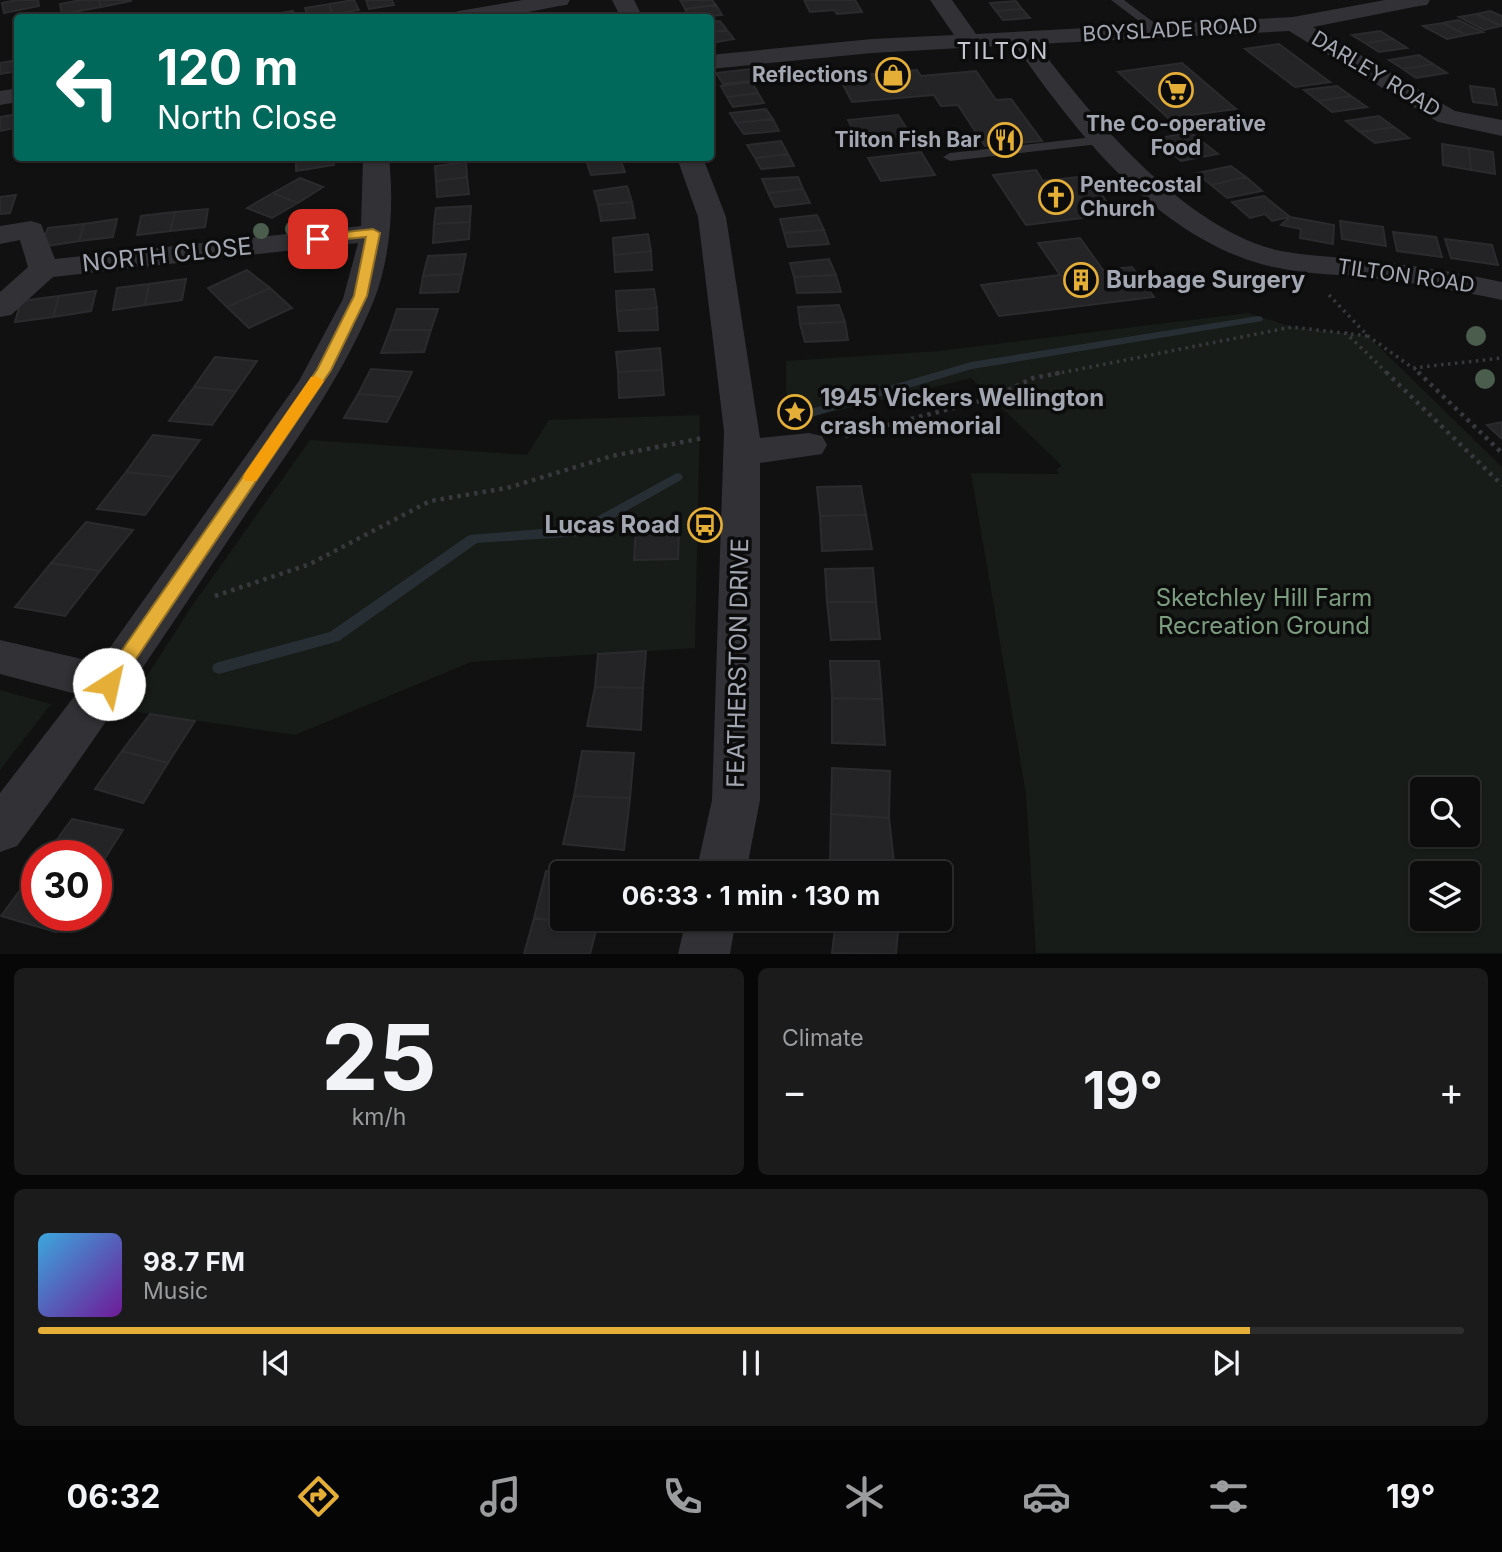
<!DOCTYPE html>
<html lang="en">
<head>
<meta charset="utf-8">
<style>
	:root { --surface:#0d0d0e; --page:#1b1b1c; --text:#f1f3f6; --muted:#9a9c9e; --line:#2d2d2e; --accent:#e4ae37 }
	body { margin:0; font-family:Inter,sans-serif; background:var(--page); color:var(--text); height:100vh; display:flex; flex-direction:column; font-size:26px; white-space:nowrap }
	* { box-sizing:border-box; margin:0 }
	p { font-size:23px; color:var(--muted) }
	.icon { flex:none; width:38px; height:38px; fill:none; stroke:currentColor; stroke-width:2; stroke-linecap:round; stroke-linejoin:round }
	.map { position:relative; height:954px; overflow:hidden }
	.sheet { display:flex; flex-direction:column; gap:14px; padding:14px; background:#070708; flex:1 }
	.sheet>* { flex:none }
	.banner { position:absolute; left:14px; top:14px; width:700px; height:147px; border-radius:7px; box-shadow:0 2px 5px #0004,0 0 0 2px var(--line); background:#00695c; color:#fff; overflow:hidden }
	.buttons { position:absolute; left:1410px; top:777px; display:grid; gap:14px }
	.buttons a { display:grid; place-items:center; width:70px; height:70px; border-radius:7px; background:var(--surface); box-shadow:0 2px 5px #0004,0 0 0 2px var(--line); font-size:35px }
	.speed { position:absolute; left:21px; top:840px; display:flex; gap:14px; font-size:35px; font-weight:700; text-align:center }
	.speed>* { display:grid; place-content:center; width:91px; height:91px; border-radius:50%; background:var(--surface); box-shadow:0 2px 5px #0004,0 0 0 2px var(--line); line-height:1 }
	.speed .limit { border:10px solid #d22; background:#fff; color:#111 }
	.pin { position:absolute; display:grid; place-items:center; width:60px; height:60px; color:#fff; margin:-30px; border-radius:14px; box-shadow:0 4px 10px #0006 }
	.me { position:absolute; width:77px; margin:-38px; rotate:35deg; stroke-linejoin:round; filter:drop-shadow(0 0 5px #0008) }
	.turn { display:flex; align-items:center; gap:24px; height:147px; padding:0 28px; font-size:32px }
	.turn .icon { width:91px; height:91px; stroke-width:2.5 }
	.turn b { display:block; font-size:49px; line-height:60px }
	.big { font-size:52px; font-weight:700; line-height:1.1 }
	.sheet .tile { flex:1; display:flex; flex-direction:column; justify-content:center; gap:10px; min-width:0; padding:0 24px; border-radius:10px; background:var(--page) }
	.sheet .dial { align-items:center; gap:0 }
	.dial b { font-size:91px; line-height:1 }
	.song { display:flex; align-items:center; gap:21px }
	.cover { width:84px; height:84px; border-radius:10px; background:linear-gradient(135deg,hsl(200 70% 55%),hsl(280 70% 35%)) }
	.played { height:7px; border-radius:4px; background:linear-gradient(90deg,var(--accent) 85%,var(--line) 85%) }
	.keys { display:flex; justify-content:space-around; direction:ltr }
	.heat { display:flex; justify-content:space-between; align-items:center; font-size:38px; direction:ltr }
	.sheet .tiles { flex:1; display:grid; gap:14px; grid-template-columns:1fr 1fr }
	.tile:last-child { grid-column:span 2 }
	.trip { position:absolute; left:550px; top:861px; width:402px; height:70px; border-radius:7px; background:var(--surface); box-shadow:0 2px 5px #0004,0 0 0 2px var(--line); font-weight:700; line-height:70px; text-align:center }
	.tab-bar { display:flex; height:112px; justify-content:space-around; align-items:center; background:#050506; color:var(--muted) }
	.tab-bar .icon { width:49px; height:49px }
	.tab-bar .selected { color:var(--accent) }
	.tab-bar b { font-size:32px; color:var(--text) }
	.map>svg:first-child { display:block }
</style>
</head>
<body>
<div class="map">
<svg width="1502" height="954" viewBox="0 0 1502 954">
	<rect width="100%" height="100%" fill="#111112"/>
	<!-- green -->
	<path fill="#171c18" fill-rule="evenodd" d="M1248 313 1292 327 1368 336 1502 467V953H1036L1026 794 971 473 1059 474 1056 470 1062 466 971 378 787 423 786 361 939 351ZM1468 789V835H1423V789ZM1423 873H1468V919H1423Z
		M700 415 695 648 471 662 295 735 125 710 194 603 310 440 527 455 549 420Z
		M0 690 51 704 0 770Z"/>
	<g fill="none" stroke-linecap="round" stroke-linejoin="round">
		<!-- stream -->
		<path fill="#282f34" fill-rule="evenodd" d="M1258 316 1262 317 1263 319 1262 321 972 369 801 420 795 416 797 413 971 362Z
			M677 473 681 474 683 477 681 480 582 536 477 543 339 641 219 674 214 672 212 668 214 664 219 662 330 632 469 535 580 526Z"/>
	</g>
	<!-- building -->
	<path fill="#242426" stroke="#2b2b2e" stroke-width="2" d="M17 0H38L39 6 4 13 2 3Z
		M81 0H99L101 7 62 14 60 4Z
		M99 0H130L131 1 101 7Z
		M354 0 359 10 333 14 329 4Z
		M366 0H392L394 5 369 9Z
		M680 0H712L716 5 685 9Z
		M804 0H855L862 12 837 14 834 10 810 12Z
		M1016 1 1022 9 996 11 990 3Z
		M329 4 333 14 308 18 305 8Z
		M716 5 722 15 690 18 685 9Z
		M1022 9 1030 18 1003 20 996 11Z
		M293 11 295 18 264 16Z
		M1490 11 1502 16V26L1476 14Z
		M1476 14 1501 26 1484 30 1459 17Z
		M1458 20 1483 32 1466 35 1443 23Z
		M720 21 727 30 710 32V22Z
		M1443 23 1466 35 1447 39 1423 26Z
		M727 30 734 39 710 43V32Z
		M1380 31 1393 39 1365 43 1352 35Z
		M1393 39 1407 48 1379 52 1365 43Z
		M1279 44 1330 82 1295 87 1245 49Z
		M1419 55 1433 64 1403 69 1389 60Z
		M18 60V71L0 74V63Z
		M1182 63 1236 109 1168 118 1118 72Z
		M1433 64 1447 73 1416 78 1403 69Z
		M751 69 757 80 723 84 716 73Z
		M917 70 921 76 976 71 996 100 1011 99 1042 141 985 146 958 105 941 106 934 95 852 102 839 77Z
		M752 82 758 93 727 97 721 86Z
		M1337 86 1351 96 1318 101 1304 90Z
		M1470 86 1494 89 1497 105 1473 102Z
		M758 93 764 103 733 107 727 97Z
		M1351 96 1367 107 1332 112 1318 101Z
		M766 109 773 119 736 123 730 113Z
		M18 114V127L0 131V117Z
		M898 115 911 135 859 141 848 120Z
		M1379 116 1394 127 1360 132 1346 121Z
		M773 119 779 131 744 134 736 123Z
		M1394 127 1409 138 1375 143 1360 132Z
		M1190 132 1204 143 1168 150 1155 139Z
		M781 141 788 154 755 158 747 145Z
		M1204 143 1218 154 1181 161 1168 150Z
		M1442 144 1469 148 1471 170 1443 165Z
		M1469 148 1493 152 1495 174 1471 170Z
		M921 152 935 175 881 181 868 158Z
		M788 154 794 166 761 169 755 158Z
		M296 158H333L334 165 296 171Z
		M620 158 625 172 591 175 586 160Z
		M466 162 467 177 436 181 435 166Z
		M1231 166 1246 177 1211 185 1197 173Z
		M1036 170 1043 181 1087 176 1116 214 1026 225 993 175Z
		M467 177 469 194 437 197 436 181Z
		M798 177 803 189 768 193 762 179Z
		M1246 177 1262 191 1227 198 1211 185Z
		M300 178 323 187 298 203 273 193Z
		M627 186 632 202 598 205 594 191Z
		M803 189 810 203 775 207 768 193Z
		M273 193 298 203 272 218 247 208Z
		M16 195 10 213 0 214V197Z
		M1264 196 1290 217 1272 221 1265 214 1250 218 1232 202Z
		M632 202 635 218 601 221 598 205Z
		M471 206 470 222 434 224 436 208Z
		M208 209 205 227 170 231 175 212Z
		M175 212 170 231 137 235 141 216Z
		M817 215 824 230 784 233 780 219Z
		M1290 217 1334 225 1333 244 1300 238 1301 229 1281 225Z
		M117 219 113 237 79 241 84 224Z
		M1340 221 1383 227 1386 246 1342 239Z
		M470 222 469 239 433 243 434 224Z
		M84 224 79 241 41 247 48 228Z
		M824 230 829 244 788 247 784 233Z
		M1393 232 1436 237 1442 257 1397 251Z
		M648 234 651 251 614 255 613 238Z
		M1080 238 1103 270 1132 267 1154 297 999 316 981 285 1060 275 1038 243Z
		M1445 239 1492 245 1498 265 1451 258Z
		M651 251 652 270 615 272 614 255Z
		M466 254 462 274 423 276 428 256Z
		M829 259 836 275 794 277 790 263Z
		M247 270 270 288 227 307 208 288Z
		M462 274 458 292 420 293 423 276Z
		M836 275 841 292 797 293 794 277Z
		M186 279 182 300 145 305 149 284Z
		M149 284 145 305 113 310 117 288Z
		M270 288 292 308 249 328 227 307Z
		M654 289 657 308 617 311 616 291Z
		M96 291 91 311 53 317 59 296Z
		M59 296 53 317 15 322 21 301Z
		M839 305 845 322 800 324 798 307Z
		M657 308 658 330 619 331 617 311Z
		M397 309H438L431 330H390Z
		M845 322 848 340 805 342 800 324Z
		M390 330H431L424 352 381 353Z
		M660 348 662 370 618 372 616 352Z
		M215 357 257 361 236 391 194 387Z
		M371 369 412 372 400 397 358 394Z
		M662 370 664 395 619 398 618 372Z
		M194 387 236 391 212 425 169 421Z
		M358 394 400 397 387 422 344 418Z
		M1502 422V439L1487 425Z
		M153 435 200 440 173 477 126 472Z
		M126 472 173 477 145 515 97 509Z
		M861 486 866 515 820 516 817 487Z
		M866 515 872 549 822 551 820 516Z
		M86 522 133 530 100 571 51 563Z
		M636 529 679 530 678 559 634 560Z
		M51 563 100 571 65 616 15 607Z
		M873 568 876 602H827L825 569Z
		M827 602H876L880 639 831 640Z
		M646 651 643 688 595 687 598 654Z
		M830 661H879L882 699 832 698Z
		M595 687 643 688 641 730 587 726Z
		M832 698 882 699 885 745 832 743Z
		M150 714 195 721 168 763 122 751Z
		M122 751 168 763 143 803 95 789Z
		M582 751 634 753 630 798 574 796Z
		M832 768 890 771 889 818 831 814Z
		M574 796 630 798 624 850 563 844Z
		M831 814 889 818 895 872 830 866Z
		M72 819 123 830 96 872V856H45Z
		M37 867V915H68L56 932 1 916Z
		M546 871 566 873H562V919H598L597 927 534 918Z
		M534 918 597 927 590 954H524Z
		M836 919H899L896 954 832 953Z"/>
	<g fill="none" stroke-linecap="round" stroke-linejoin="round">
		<!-- path-far1 -->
		<path stroke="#38393d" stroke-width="3.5" stroke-dasharray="2.5 4.5" stroke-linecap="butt" d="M1329 295 1368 336 1413 368 1502 358
			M1345 332 1388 374
			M1414 368 1420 374
			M1055 374 1292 327 1368 336"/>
		<!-- path -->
		<path stroke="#38393d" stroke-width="4.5" stroke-dasharray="3.5 5" stroke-linecap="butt" d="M1386 372 1502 485
			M1418 372 1502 453
			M845 436 992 398 1033 378 1064 372
			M215 596 310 564 430 501 507 488 612 456 703 438"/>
		<!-- lane -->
		<path fill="#323236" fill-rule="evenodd" d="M1111 0H1124L1165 31 1155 33Z
			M1103 136 1108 137V143L950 161 943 157 950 153Z"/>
		<!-- street -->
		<path fill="#323236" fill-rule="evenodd" d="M523 0H570L567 5 559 6 498 18H448L451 13 459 11Z
			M612 0H634L643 18H621Z
			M930 0H952L976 34 1293 17 1385 0H1430L1427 5 1419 6 1313 27 1455 111 1502 120V136L1438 122 1289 31 1037 44C1092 118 1187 231 1281 251 1308 256 1337 257 1365 260 1411 265 1457 272 1502 282V300C1455 290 1408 282 1360 277 1327 274 1293 273 1261 264 1154 233 1076 132 1015 45L872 53 710 69V55L872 39 954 35Z
			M18 88V102L0 105V91Z
			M363 158H389C394 203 391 257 374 300 341 382 286 454 237 527 165 634 95 742 17 846L0 852V793L76 694 0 674V640L99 663 299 381 343 299 358 243 53 277 11 315 0 317V292L28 267 20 240 0 244V226L31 221 41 224 55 259 361 226Z
			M677 158H703L726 217 760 438 809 433 822 436 827 445 822 454 760 463V800L746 873H696L712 800 724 431 698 217Z
			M686 919H736L730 954H678Z"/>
	</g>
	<!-- trees -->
	<g fill="#4b5d4d">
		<circle cx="293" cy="229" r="8"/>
		<circle cx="261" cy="231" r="8"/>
		<circle cx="1476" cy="336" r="10"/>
		<circle cx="1485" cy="379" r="10"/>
	</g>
	<!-- route -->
	<path fill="#e4ae37" stroke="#947124" stroke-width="2" d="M373 229 380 233 367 296 331 370 115 690 109 692 102 690 99 684 102 679 317 370 354 296 366 237 318 242 312 239 318 235Z"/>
	<!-- slow -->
	<path fill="#f59e0b" d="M316 376 324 381 256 481H245L243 477 245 473 311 377Z"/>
	<!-- icons -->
	<defs>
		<g id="shop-ring" transform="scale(1.75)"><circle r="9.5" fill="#0c0c0d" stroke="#e4ae37" stroke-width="1.5"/><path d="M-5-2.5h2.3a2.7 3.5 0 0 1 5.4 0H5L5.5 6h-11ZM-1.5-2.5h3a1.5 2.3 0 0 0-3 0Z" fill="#e4ae37"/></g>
		<g id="supermarket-ring" transform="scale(1.75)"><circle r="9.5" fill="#0c0c0d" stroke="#e4ae37" stroke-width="1.5"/><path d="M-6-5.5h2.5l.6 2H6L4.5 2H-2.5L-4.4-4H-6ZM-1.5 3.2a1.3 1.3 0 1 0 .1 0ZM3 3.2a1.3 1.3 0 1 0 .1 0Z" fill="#e4ae37"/></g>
		<g id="restaurant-ring" transform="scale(1.75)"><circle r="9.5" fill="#0c0c0d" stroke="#e4ae37" stroke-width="1.5"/><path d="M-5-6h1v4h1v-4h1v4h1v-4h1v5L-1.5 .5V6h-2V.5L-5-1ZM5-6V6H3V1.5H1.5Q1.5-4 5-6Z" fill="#e4ae37"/></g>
		<g id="church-ring" transform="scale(1.75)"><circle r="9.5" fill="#0c0c0d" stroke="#e4ae37" stroke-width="1.5"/><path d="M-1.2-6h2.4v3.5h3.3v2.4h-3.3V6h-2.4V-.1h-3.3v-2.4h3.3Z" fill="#e4ae37"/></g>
		<g id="building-ring" transform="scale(1.75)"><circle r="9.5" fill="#0c0c0d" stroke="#e4ae37" stroke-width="1.5"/><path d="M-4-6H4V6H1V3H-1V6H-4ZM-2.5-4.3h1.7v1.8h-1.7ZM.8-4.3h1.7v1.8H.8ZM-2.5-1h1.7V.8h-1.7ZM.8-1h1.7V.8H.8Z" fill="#e4ae37"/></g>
		<g id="sight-ring" transform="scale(1.75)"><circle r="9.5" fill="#0c0c0d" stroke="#e4ae37" stroke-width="1.5"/><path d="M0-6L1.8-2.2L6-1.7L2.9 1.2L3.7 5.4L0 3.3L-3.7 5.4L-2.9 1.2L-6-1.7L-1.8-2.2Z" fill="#e4ae37"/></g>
		<g id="bus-ring" transform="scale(1.75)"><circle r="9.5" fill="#0c0c0d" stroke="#e4ae37" stroke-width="1.5"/><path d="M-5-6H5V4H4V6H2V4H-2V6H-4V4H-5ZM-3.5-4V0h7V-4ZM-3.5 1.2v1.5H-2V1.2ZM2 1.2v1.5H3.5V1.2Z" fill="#e4ae37"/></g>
	</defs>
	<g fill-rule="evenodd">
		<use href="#shop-ring" x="893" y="75"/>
		<use href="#supermarket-ring" x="1176" y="90"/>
		<use href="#restaurant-ring" x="1005" y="140"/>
		<use href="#church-ring" x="1056" y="197"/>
		<use href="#building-ring" x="1081" y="280"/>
		<use href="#sight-ring" x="795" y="412"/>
		<use href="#bus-ring" x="705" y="525"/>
	</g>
	<g text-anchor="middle" stroke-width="7" stroke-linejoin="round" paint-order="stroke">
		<!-- far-street labels -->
		<g font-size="21" fill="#a3a7b2" stroke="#0c0c0d">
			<text transform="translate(1170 30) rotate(-3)" y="7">BOYSLADE ROAD</text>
			<text transform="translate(1376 74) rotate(31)" y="7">DARLEY ROAD</text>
			<text transform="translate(1406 276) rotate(8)" y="7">TILTON ROAD</text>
		</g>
		<!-- far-poi labels -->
		<g font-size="21" font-weight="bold" fill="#a3a7b2" stroke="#0c0c0d" text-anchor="end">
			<text x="868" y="82">Reflections</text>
			<text x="1176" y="131" text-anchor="middle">The Co-operative<tspan x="1176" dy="24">Food</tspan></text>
			<text x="981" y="147">Tilton Fish Bar</text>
			<text x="1080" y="192" text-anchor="start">Pentecostal<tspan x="1080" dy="24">Church</tspan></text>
		</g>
		<!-- far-quarter labels -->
		<g font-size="23" letter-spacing="2" fill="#c3c6ce" stroke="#0c0c0d">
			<text x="1003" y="59">TILTON</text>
		</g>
		<!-- street labels -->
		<g font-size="24" fill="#a3a7b2" stroke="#0c0c0d">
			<text transform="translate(167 255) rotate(-6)" y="8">NORTH CLOSE</text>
			<text transform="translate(738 663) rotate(-89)" y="8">FEATHERSTON DRIVE</text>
		</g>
		<!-- poi labels -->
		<g font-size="24" font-weight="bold" fill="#a3a7b2" stroke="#0c0c0d" text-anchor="start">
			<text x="1106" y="288">Burbage Surgery</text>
			<text x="820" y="406">1945 Vickers Wellington<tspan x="820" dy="28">crash memorial</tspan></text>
			<text x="680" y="533" text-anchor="end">Lucas Road</text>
		</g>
		<!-- park labels -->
		<g font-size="24" fill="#7b9c7e" stroke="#0c0c0d">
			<text x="1264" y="606">Sketchley Hill Farm<tspan x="1264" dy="28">Recreation Ground</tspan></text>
		</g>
	</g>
</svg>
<div class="buttons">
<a><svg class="icon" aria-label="search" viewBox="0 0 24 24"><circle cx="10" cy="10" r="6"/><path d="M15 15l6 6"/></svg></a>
<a><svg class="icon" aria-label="layers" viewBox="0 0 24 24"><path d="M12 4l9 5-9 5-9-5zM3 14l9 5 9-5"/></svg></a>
</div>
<div class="speed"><div class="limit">30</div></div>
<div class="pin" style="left:318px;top:239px;background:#d93025"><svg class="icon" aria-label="arrive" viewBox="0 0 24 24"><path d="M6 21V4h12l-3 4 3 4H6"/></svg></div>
<svg class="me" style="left:109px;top:684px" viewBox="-20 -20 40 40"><circle r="19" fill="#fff"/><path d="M0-13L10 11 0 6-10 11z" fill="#e4ae37"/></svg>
<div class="trip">06:33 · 1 min · 130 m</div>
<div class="banner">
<div class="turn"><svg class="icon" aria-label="left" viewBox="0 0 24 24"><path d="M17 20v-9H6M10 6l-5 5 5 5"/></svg><div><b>120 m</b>North Close</div></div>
</div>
</div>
<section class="sheet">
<div class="tiles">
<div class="tile dial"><b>25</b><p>km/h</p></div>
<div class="tile"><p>Climate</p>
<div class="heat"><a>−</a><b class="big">19°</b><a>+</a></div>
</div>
<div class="tile">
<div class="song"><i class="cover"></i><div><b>98.7 FM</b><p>Music</p></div></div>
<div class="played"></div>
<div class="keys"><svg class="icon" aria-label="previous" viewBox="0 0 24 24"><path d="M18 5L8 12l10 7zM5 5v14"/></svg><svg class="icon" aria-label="pause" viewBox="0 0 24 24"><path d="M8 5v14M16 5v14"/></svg><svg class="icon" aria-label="next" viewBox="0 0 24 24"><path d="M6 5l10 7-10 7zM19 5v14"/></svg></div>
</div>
</div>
</section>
<nav class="tab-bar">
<b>06:32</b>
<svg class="icon selected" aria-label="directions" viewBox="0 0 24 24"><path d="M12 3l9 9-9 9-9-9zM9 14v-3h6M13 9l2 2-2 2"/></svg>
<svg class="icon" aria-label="music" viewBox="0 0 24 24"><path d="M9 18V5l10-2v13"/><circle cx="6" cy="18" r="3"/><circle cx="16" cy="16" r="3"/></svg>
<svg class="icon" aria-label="phone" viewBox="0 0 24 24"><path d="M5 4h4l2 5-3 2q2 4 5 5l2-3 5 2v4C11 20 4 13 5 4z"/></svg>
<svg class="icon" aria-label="climate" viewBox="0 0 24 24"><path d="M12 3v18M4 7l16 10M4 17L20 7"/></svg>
<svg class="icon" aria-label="car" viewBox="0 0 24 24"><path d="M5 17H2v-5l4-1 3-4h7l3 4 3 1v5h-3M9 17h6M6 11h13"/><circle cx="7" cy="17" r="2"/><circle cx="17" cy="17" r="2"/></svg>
<svg class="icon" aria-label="filters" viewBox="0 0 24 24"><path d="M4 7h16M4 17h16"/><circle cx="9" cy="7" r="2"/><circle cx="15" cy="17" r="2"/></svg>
<b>19°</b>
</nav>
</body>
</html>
